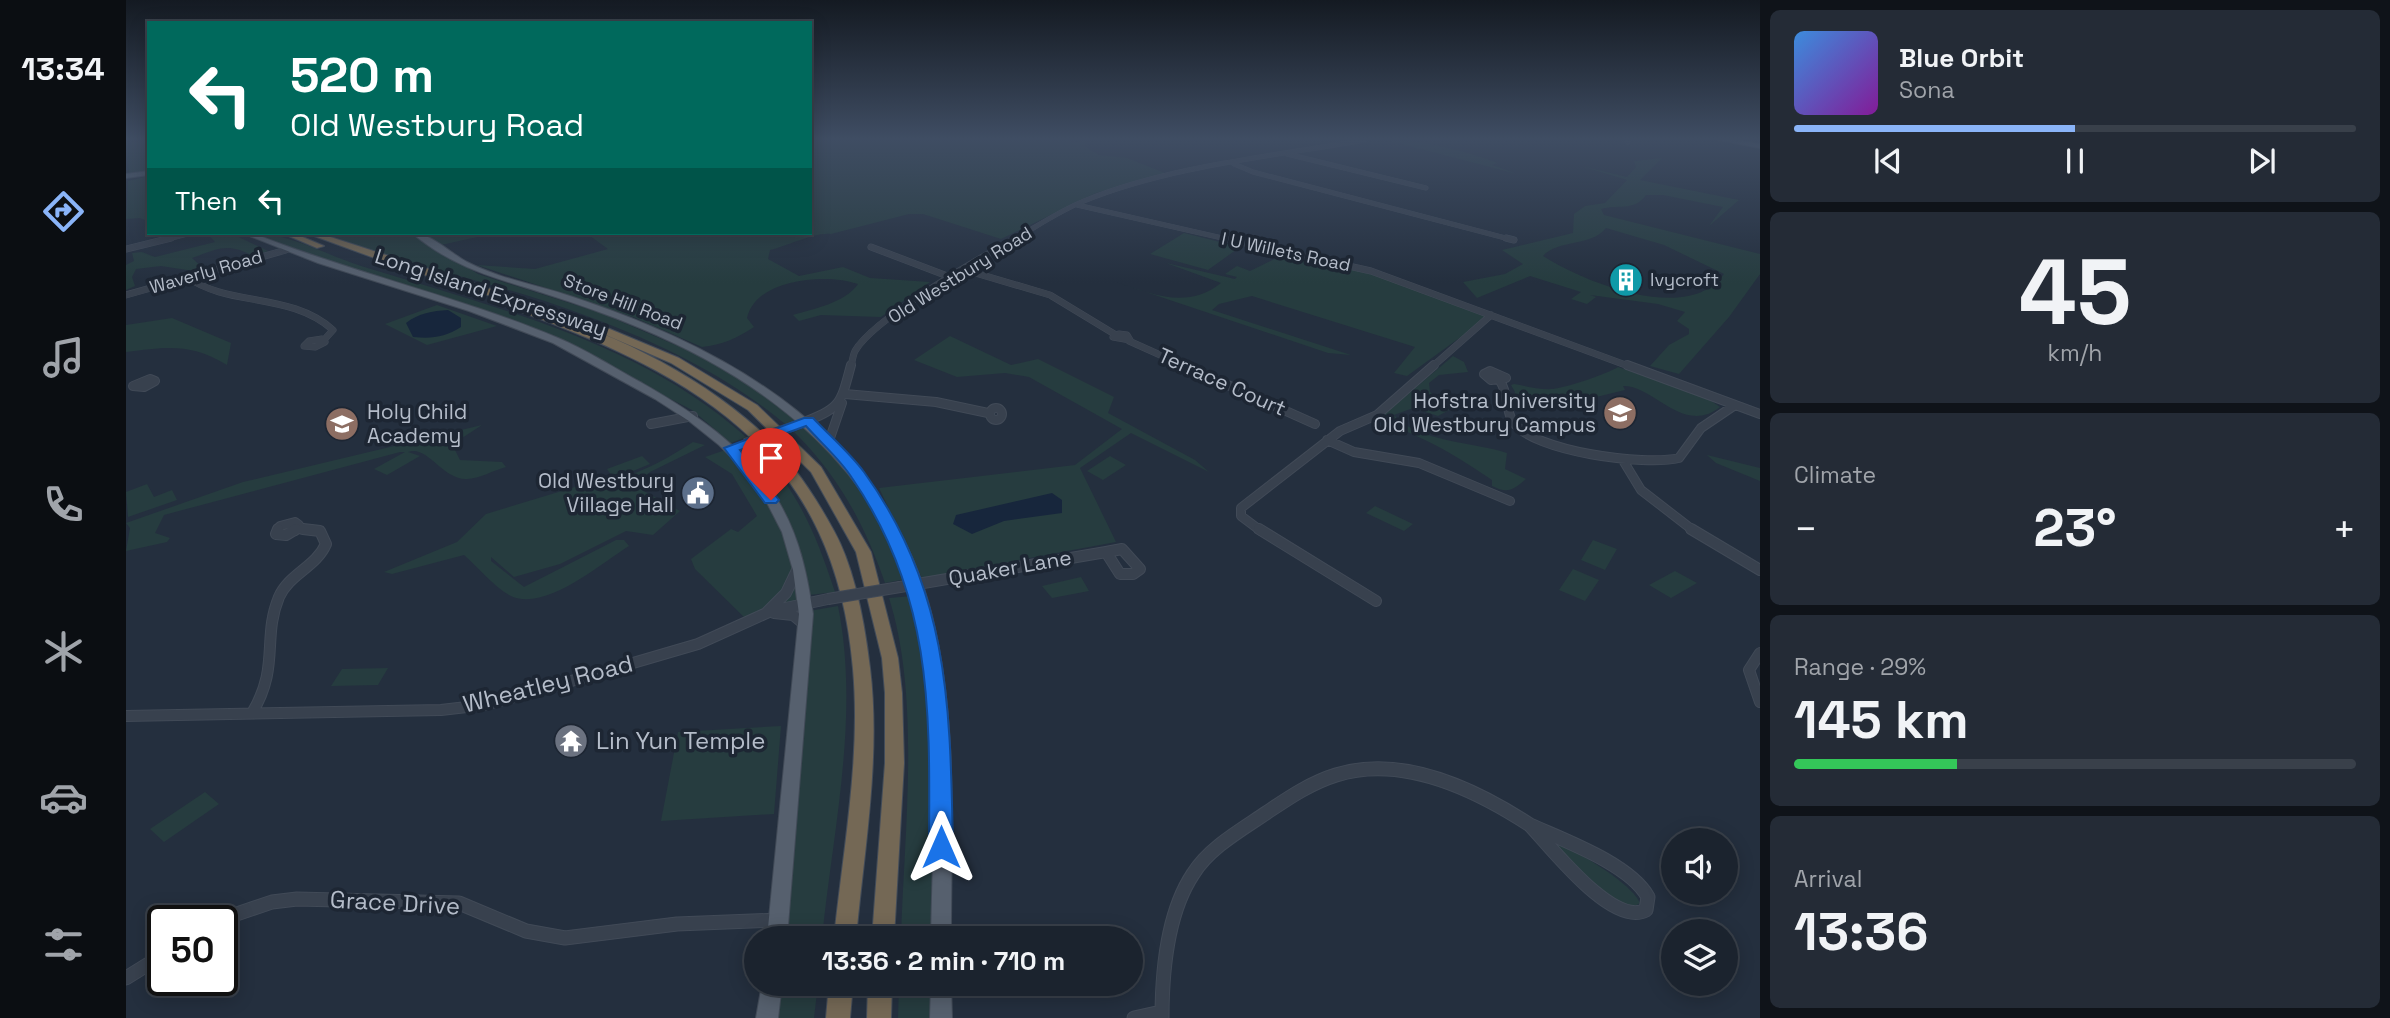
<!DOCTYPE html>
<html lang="en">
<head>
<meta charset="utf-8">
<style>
	:root { --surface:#1b232e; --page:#242b36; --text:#f1f3f6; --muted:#a0a4aa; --line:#39404a; --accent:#8ab4f8 }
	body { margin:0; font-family:"Space Grotesk",sans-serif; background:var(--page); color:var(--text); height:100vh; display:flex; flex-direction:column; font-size:26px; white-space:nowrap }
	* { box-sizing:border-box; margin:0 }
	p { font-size:23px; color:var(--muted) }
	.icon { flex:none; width:38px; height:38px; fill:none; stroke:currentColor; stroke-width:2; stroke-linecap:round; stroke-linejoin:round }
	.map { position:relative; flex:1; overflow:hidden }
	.sheet { display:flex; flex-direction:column; gap:10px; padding:10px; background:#0f1319; width:630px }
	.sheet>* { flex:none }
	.top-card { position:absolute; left:21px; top:21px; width:665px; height:214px; border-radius:0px; box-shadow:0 4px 18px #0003,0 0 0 2px var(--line); background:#00695c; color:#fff; overflow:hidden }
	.buttons { position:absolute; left:1535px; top:828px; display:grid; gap:14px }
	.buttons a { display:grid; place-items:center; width:77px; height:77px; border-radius:50%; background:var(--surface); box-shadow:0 4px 18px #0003,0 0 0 2px var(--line); font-size:35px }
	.speed { position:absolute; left:21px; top:905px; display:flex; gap:14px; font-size:35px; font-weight:700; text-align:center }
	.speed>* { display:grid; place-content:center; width:91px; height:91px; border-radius:50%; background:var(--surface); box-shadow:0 4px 18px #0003,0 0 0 2px var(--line); line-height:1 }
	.speed .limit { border:4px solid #111; border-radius:10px; background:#fff; color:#111 }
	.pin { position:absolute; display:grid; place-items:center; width:60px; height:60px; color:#fff; margin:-72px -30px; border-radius:50% 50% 50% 0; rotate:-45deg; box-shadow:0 0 7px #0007 }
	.pin .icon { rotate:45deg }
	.me { position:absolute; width:77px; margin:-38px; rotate:0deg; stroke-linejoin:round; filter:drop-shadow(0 0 5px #0008) }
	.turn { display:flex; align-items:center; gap:24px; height:147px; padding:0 28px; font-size:32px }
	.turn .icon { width:91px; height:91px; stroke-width:2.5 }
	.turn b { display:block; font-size:49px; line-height:60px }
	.then { display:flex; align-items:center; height:66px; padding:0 28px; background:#0003; gap:14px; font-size:26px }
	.big { font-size:52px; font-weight:700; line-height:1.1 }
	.sheet .tile { flex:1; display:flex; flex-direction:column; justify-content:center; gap:10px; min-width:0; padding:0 24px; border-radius:10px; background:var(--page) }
	.sheet .dial { align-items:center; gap:0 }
	.dial b { font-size:91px; line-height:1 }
	.song { display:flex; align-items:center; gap:21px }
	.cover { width:84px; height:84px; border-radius:10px; background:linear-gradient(135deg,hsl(210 70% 55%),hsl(290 70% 35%)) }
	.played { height:7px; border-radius:4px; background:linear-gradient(90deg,var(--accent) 50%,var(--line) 50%) }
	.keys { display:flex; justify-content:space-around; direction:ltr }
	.heat { display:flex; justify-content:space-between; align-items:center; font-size:38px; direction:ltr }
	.charge { height:10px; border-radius:5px; background:linear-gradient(90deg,#34c759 29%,var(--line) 0) }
	.trip { position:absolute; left:618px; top:926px; width:399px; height:70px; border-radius:35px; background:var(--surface); box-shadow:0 4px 18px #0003,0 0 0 2px var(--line); font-weight:700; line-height:70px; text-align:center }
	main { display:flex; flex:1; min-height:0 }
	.tab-bar { display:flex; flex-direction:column; width:126px; justify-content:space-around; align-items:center; background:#0b0e12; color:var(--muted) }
	.tab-bar .icon { width:49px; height:49px }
	.tab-bar .active { color:var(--accent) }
	.tab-bar b { font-size:32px; color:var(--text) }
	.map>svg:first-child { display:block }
</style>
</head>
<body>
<main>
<nav class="tab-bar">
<b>13:34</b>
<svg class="icon active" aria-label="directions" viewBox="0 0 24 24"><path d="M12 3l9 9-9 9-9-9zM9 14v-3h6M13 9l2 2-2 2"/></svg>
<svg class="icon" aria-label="music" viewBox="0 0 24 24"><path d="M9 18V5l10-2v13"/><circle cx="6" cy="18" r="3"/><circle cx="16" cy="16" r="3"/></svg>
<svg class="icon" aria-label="phone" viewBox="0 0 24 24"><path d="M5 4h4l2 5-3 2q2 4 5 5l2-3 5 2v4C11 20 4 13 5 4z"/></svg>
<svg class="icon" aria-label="climate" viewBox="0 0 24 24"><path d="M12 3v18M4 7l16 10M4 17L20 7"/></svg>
<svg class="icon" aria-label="car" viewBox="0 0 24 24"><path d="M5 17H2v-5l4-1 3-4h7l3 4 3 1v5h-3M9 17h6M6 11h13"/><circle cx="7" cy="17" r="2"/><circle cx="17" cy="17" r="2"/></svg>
<svg class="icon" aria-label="filters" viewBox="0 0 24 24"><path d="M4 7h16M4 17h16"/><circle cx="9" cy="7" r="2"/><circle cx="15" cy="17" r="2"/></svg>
</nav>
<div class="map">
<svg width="1634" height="1018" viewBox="0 0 1634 1018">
	<rect width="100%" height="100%" fill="#242f3e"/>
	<!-- green -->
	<path fill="#263c3f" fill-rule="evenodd" d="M23 140V171L3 174 0 144Z
		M684 140H944L947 143 962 140 958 146 973 155 1001 158 1039 173 1035 176 970 193 875 239 797 214H783L705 234C688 232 662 246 644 250L642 259 673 276 717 267 744 278 804 282 755 317 695 315 673 321 667 315C687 309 719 303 732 284 701 273 630 278 621 318L628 327C611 338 596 345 576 347L507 317 351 265 409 269 482 249 460 233H684Z
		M1260 140C1299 140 1335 150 1372 163L1366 165 1391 174Z
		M1536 158 1514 180 1613 200 1583 226 1597 207 1537 195H1520C1508 212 1491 204 1475 209L1478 215 1634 254V274L1603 317 1553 374 1524 366 1543 345 1563 334V329L1551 321 1559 312 1532 304 1464 295 1470 297 1461 304 1445 299 1455 292 1404 276 1351 298 1337 282 1379 274 1397 264 1376 250 1447 233 1448 214 1459 206 1479 203 1501 180 1455 166 1501 177 1510 167 1508 161ZM1480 228 1538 245 1598 274C1562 325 1458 282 1417 256 1432 239 1465 247 1480 228Z
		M23 176V222L14 218 0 219 2 181Z
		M81 233H104L142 251 127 256C101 242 92 249 66 258L79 270 74 272 35 266 10 269 6 277 9 286 0 290V265L8 261 6 253 16 252 29 257 89 242Z
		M124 233C163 233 198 254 235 266 370 308 512 341 620 437L605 443 566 410 416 333Z
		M198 233H285L352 274 475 313 589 362 638 391 671 420 659 424C593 369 514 334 433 306 355 279 274 264 198 233Z
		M294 233H369L315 245Z
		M1058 233 1114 247 1082 270 1024 254Z
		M1163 252 1210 262 1365 315 1281 376 1268 373 1289 347 1126 296 1093 304 1086 310 1225 355 1202 353 990 282C1026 294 1061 310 1095 283L1040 263 1109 279 1111 277 1099 274 1111 266 1124 271Z
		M311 305 371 326 301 345 259 324Z
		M46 318 105 343 101 365C64 343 42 347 0 352V325Z
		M824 336 885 365 912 359 988 397 982 413 1069 460 1083 472 1005 433 954 468 990 542 796 578 753 488 949 465 996 429 903 377 879 373 831 377 788 360Z
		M1327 356 1338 362 1342 372 1313 375 1303 383 1304 392 1327 408 1312 416 1287 408 1268 415C1291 442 1348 442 1381 453L1379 469 1400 479C1387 490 1382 494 1366 486V480C1344 465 1322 451 1299 440 1283 432 1269 428 1255 417Z
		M1492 367 1581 398 1594 407C1557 436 1528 385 1497 386L1499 390 1462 399 1451 396 1418 400 1415 406 1396 403 1387 398 1389 392 1385 385 1388 384C1400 386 1414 390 1427 389 1442 387 1481 374 1492 367Z
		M356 425 333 440 328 448 334 460 376 462 380 467C368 470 353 479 341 479 316 480 302 445 282 452L294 456 261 475 248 469 279 452H274L38 515 29 533 44 538 41 542 0 551 4 528 0 523 117 482Z
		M679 427C727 465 761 522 780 579L759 583C739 525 712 475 668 432Z
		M567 442 579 445 524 472 507 485 554 511 527 535 500 531 434 564 388 577 365 557V561L398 587 490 540H498L503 546C474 564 417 614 383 595 366 585 352 567 338 555L266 574 258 572 331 542 360 514 449 487 488 479 481 469 516 456 524 464 490 478C518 473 543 457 567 442Z
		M628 445C672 490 690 534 709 592L683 595 676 560 612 451Z
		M605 448 656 520 679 603 622 621 569 569 565 559 605 529 612 532 631 516 606 474 579 457Z
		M1581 455 1634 468V481L1590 463Z
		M984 456 1000 465 977 480 961 471Z
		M21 484 28 497 46 490 51 500 2 517 0 492Z
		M1249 506 1287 524 1278 531 1240 513Z
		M1467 540 1491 549 1479 570 1455 560Z
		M1447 569 1473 580 1459 601 1433 590Z
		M1549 571 1571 583 1545 598 1523 585Z
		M955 577 963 591 926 598 916 586Z
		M786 596C815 707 807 823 807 938H775C778 832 795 699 763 598Z
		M712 606C734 715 707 829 696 938H657L683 611Z
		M262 668 252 685 205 686 216 669Z
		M655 726 648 814 535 821 552 732Z
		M79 792 93 804 38 842 24 829Z
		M1429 844C1447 847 1508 885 1514 903L1506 908 1479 896Z
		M652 984H692L688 1018H647Z
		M773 984H806L805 1018H772Z"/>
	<!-- water -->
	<path fill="#17263c" d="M322 310 335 318V327C319 337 307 339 287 337L280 323C293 313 306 311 322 310Z
		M926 493 936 500V513L878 521 846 534 827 524 830 515Z"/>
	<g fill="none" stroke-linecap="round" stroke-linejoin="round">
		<!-- minor-far4 casing -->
		<g stroke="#414a57" stroke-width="5">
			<path id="minor-far4" d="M1500 140 1502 142
				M1161 154 1300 188
				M1108 164 1127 172 1387 240
				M951 205 1105 240
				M38 240 65 233
				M887 240C910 227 933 211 958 201 1043 166 1148 156 1239 140"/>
		</g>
		<!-- minor-far3 casing -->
		<g stroke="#414a57" stroke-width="7">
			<path id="minor-far3" d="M1097 238 1245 271 1505 367
				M1380 238 1388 240
				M745 247 824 277
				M0 249 45 238
				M836 269 924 295 990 335
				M61 277C103 307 165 292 207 330L198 340
				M0 295 160 250
				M993 334 1001 335 1004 340 987 337Z
				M196 339 199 342 189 347 178 346 183 341Z
				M1003 341 1061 367
				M725 367C726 362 727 355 729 351 747 319 855 257 891 238
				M1306 367 1365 315"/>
		</g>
		<!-- minor-far2 casing -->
		<g stroke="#414a57" stroke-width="10">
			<path id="minor-far2" d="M1057 365 1189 424
				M1501 365 1634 414
				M1364 371 1380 378 1365 380 1358 374Z
				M24 379 29 381 18 387 7 386Z
				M1374 381C1383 394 1379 410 1387 422 1408 452 1519 466 1553 458L1575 428 1609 405
				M719 394 810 402 862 413
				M864 414a6 6 0 1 1 12 0a6 6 0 1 1-12 0Z
				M525 424 567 416
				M673 424C714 408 714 407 725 365
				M1201 440 1228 452 1293 463 1384 501
				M703 441 716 403
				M1498 462 1515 490 1568 531
				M172 529 194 531
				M151 531 154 526 169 522 173 525 169 531
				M1135 531 1115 516V508L1214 431 1251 415 1308 365"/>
		</g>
		<!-- minor-far1 casing -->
		<g stroke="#414a57" stroke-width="12">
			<path id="minor-far1" d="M152 529 150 534 160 535 170 529
				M1133 529 1250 601
				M1565 529 1634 570
				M996 549 1014 569 1007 574H994L980 552Z
				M774 587 980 552
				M641 612 660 593 671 570
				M648 613 667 615 679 625
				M1634 653 1623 670 1634 702
				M126 713C154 667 136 638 153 597 163 574 190 567 200 544L194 531 177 529
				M0 716 315 710 358 705 411 691 572 644 645 611 702 599"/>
		</g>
		<!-- minor casing -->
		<g stroke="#414a57" stroke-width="15">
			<path id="minor" d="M1404 825C1437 840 1504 864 1522 897L1520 910C1487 928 1425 847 1404 825Z
				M93 920 146 902 171 899 333 903 400 931 439 938 551 924 653 920
				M0 978 37 955
				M1008 1018 1035 1012
				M1036 1018C1036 973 1041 913 1067 874 1083 848 1115 830 1140 813 1161 799 1184 783 1210 775 1276 754 1349 789 1404 825"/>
		</g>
		<!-- major casing -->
		<g stroke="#414a57" stroke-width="2">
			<path id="major" d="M1593 140H1610L1634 144V148Z
				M23 171V175L0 178V174Z
				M116 233H126C226 273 332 296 432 338 461 350 488 368 516 383 567 412 620 447 651 499 673 535 681 573 687 614L661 938H641L673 614 667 570 656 532 639 499 619 471 593 445 563 421 529 399 427 343 343 311 192 263Z
				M286 233C303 232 326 254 341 262 374 279 412 285 447 297 608 350 762 440 806 616 832 721 825 831 825 938H805C807 831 815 722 792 617 760 473 644 382 514 328 483 315 452 304 420 294 370 278 327 268 286 233Z
				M636 984H656L652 1018H630Z
				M805 984H825L826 1018H804Z"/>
		</g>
		<!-- highway casing -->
		<g stroke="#434c59" stroke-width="2">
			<path id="highway" d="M156 233H167L198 246 191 248Z
				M180 233H192L467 322 553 358 631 405 695 467 745 552 772 658 776 693 778 763 768 938H746L759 763V693L756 658 730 552 685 472 622 410 545 363 459 326 273 267Z
				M394 305C479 329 566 370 632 429 663 457 688 494 708 531 729 569 739 625 744 668 755 757 738 850 730 938H708C717 850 735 758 727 669 709 455 575 377 390 310V306Z
				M703 984H727L724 1018H700Z
				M742 984H766L765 1018H741Z"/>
		</g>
		<!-- minor-far4 -->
		<use href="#minor-far4" stroke="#38414e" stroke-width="4.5"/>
		<!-- minor-far3 -->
		<use href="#minor-far3" stroke="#38414e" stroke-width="6"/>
		<!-- minor-far2 -->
		<use href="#minor-far2" stroke="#38414e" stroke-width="8"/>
		<!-- minor-far1 -->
		<use href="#minor-far1" stroke="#38414e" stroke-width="10"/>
		<!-- minor -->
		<use href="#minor" stroke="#38414e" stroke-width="13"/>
		<!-- major -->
		<use href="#major" fill="#56606e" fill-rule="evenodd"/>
		<!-- highway -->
		<use href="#highway" fill="#746855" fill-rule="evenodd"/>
		<!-- minor-bridge-far1 casing -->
		<g stroke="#414a57" stroke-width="10" stroke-linecap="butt">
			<path id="minor-bridge-far1" d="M619 443 671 425"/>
		</g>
		<!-- minor-bridge casing -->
		<g stroke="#414a57" stroke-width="12" stroke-linecap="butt">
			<path id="minor-bridge" d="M702 599 774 587"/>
		</g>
		<!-- minor-bridge-far1 -->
		<use href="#minor-bridge-far1" stroke="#38414e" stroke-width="8"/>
		<!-- minor-bridge -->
		<use href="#minor-bridge" stroke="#38414e" stroke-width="10"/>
	</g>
	<!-- sky -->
	<linearGradient id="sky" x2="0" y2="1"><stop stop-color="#141a22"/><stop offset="0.49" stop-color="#3f4d63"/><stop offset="1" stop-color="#3f4d63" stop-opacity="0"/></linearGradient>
	<rect width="1634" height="283" fill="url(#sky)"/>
	<!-- route -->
	<path fill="#1a73e8" stroke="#114b97" stroke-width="2" d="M678 418H687C704 436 724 453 738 472 824 591 824 707 827 847L823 855 815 858 807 855 803 847C804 711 807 596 726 478 714 459 695 443 680 426L614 450 653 500 650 503H639L598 448Z"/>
	<!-- icons -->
	<defs>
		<g id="building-disc" transform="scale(1.75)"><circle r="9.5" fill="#0f9aa8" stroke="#1d2633"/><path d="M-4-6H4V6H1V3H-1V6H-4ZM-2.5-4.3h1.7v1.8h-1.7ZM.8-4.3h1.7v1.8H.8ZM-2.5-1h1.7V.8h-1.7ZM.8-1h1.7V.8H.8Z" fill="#fff"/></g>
		<g id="school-disc" transform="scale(1.75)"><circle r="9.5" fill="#8d6e63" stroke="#1d2633"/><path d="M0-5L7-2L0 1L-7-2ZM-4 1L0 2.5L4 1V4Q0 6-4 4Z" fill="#fff"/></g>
		<g id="civic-disc" transform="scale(1.75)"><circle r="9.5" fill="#5c6f8a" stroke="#1d2633"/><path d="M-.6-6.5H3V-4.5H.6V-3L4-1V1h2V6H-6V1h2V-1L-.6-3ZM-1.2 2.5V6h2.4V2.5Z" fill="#fff"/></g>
		<g id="temple-disc" transform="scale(1.75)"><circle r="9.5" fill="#6b7280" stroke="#1d2633"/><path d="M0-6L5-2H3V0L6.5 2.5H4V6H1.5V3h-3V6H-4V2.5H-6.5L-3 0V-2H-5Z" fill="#fff"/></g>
	</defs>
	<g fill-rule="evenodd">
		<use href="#building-disc" x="1500" y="280"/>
		<use href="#school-disc" x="1494" y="413"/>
		<use href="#school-disc" x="216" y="424"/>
		<use href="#civic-disc" x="572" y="493"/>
		<use href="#temple-disc" x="445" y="741"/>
	</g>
	<g text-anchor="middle" stroke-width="7" stroke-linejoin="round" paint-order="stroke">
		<!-- far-street labels -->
		<g font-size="18" fill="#b4bcc9" stroke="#1d2633">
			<text transform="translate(1160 252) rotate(12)" y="6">I U Willets Road</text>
			<text transform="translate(80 272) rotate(-16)" y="6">Waverly Road</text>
			<text transform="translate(834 275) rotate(-32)" y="6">Old Westbury Road</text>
			<text transform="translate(497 302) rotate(21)" y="6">Store Hill Road</text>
		</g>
		<!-- far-poi labels -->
		<g font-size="18" fill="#b4bcc9" stroke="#1d2633" text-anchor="start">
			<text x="1524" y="286">Ivycroft</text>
		</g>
		<!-- street labels -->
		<g font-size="21" fill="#b4bcc9" stroke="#1d2633">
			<text transform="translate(365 293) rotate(18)" y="7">Long Island Expressway</text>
			<text transform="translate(1096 382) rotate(24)" y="7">Terrace Court</text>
			<text transform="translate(884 568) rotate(-10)" y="7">Quaker Lane</text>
		</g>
		<!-- poi labels -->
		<g font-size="21" fill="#b4bcc9" stroke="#1d2633" text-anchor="end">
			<text x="1470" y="408">Hofstra University<tspan x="1470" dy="24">Old Westbury Campus</tspan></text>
			<text x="241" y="419" text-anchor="start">Holy Child<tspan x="241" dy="24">Academy</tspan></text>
			<text x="548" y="488">Old Westbury<tspan x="548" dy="24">Village Hall</tspan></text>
		</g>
		<!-- near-street labels -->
		<g font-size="24" fill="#b4bcc9" stroke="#1d2633">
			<text transform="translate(422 684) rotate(-14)" y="8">Wheatley Road</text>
			<text transform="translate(269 903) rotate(3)" y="8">Grace Drive</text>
		</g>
		<!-- near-poi labels -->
		<g font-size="24" fill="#b4bcc9" stroke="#1d2633" text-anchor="start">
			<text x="470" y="749">Lin Yun Temple</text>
		</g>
	</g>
</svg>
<div class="buttons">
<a><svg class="icon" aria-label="sound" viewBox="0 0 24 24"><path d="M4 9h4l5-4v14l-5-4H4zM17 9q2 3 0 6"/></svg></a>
<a><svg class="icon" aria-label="layers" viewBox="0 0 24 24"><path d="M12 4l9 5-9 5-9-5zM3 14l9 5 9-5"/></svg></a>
</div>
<div class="speed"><div class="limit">50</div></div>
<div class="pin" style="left:645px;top:500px;background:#d93025"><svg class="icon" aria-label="arrive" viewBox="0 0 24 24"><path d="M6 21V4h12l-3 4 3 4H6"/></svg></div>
<svg class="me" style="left:815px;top:847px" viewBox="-20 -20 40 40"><path d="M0-17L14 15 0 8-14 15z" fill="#1a73e8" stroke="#fff" stroke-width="4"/></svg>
<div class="trip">13:36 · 2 min · 710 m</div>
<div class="top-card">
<div class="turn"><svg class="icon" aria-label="left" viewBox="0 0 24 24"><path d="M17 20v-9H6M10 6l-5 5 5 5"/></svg><div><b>520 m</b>Old Westbury Road</div></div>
<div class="then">Then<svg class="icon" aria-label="left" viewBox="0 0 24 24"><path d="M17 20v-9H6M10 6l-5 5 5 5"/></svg></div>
</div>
</div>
<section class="sheet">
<div class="tile">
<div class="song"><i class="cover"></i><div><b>Blue Orbit</b><p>Sona</p></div></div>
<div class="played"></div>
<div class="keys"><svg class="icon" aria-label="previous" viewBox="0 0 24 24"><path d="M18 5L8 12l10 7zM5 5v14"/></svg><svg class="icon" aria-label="pause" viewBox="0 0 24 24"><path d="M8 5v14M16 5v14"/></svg><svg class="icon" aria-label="next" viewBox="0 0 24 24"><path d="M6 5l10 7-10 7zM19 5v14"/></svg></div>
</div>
<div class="tile dial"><b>45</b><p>km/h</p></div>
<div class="tile"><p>Climate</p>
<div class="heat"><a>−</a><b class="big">23°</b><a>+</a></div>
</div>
<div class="tile"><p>Range · 29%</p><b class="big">145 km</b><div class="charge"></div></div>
<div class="tile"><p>Arrival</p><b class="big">13:36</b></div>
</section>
</main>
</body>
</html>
